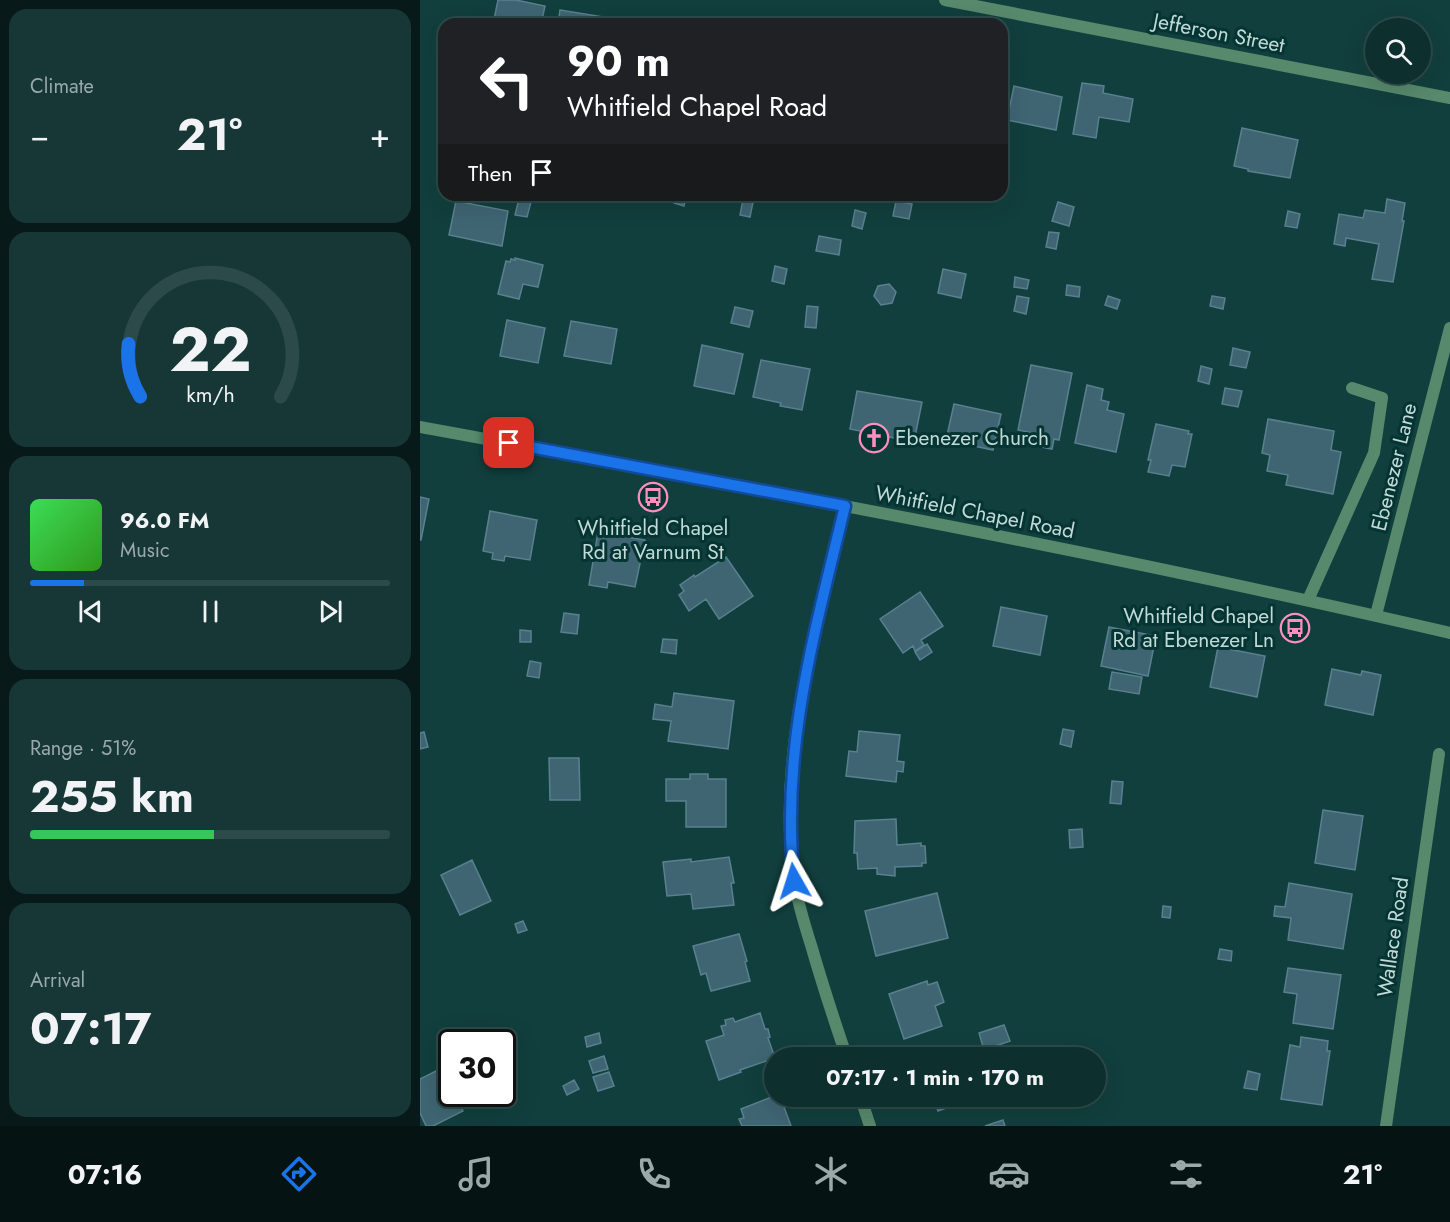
<!DOCTYPE html>
<html lang="en">
<head>
<meta charset="utf-8">
<style>
	:root { --surface:#0d2f2e; --page:#163736; --text:#f1f3f6; --muted:#9aa9aa; --line:#2d4a4a; --accent:#1a73e8 }
	body { margin:0; font-family:Jost,sans-serif; background:var(--page); color:var(--text); height:100vh; display:flex; flex-direction:column; font-size:22px; white-space:nowrap }
	* { box-sizing:border-box; margin:0 }
	p { font-size:20px; color:var(--muted) }
	.icon { flex:none; width:33px; height:33px; fill:none; stroke:currentColor; stroke-width:2; stroke-linecap:round; stroke-linejoin:round }
	.map { position:relative; flex:1; overflow:hidden }
	.details { display:flex; flex-direction:column; gap:9px; padding:9px; background:#071a19; width:420px }
	.details>* { flex:none }
	.top-card { position:absolute; left:18px; top:18px; width:570px; height:183px; border-radius:18px; box-shadow:0 6px 24px #0002,0 0 0 2px var(--line); background:#202124; color:#fff; overflow:hidden }
	.controls { position:absolute; left:945px; top:18px; display:grid; gap:12px }
	.controls a { display:grid; place-items:center; width:66px; height:66px; border-radius:50%; background:var(--surface); box-shadow:0 6px 24px #0002,0 0 0 2px var(--line); font-size:30px }
	.speed { position:absolute; left:18px; top:1029px; display:flex; gap:12px; font-size:30px; font-weight:700; text-align:center }
	.speed>* { display:grid; place-content:center; width:78px; height:78px; border-radius:50%; background:var(--surface); box-shadow:0 6px 24px #0002,0 0 0 2px var(--line); line-height:1 }
	.speed .limit { border:3px solid #111; border-radius:9px; background:#fff; color:#111 }
	.pin { position:absolute; display:grid; place-items:center; width:51px; height:51px; color:#fff; margin:-26px; border-radius:12px; box-shadow:0 3px 9px #0006 }
	.me { position:absolute; width:66px; margin:-33px; rotate:354deg; stroke-linejoin:round; filter:drop-shadow(0 0 4px #0008) }
	.turn { display:flex; align-items:center; gap:21px; height:126px; padding:0 30px; font-size:27px }
	.turn .icon { width:78px; height:78px; stroke-width:2.5 }
	.turn b { display:block; font-size:42px; line-height:51px }
	.then { display:flex; align-items:center; height:57px; padding:0 30px; background:#0003; gap:12px; font-size:22px }
	.big { font-size:45px; font-weight:700; line-height:1.1 }
	.details .widget { flex:1; display:flex; flex-direction:column; justify-content:center; gap:9px; min-width:0; padding:0 21px; border-radius:18px; background:var(--page) }
	.details .dial { align-items:center; gap:0 }
	.dial svg { height:156px; overflow:visible; fill:none; stroke:var(--line); stroke-width:7; stroke-linecap:round; text-anchor:middle }
	.dial text { fill:var(--text); stroke:none }
	.song { display:flex; align-items:center; gap:18px }
	.cover { width:72px; height:72px; border-radius:9px; background:linear-gradient(135deg,hsl(130 70% 55%),hsl(110 70% 35%)) }
	.played { height:6px; border-radius:3px; background:linear-gradient(90deg,var(--accent) 15%,var(--line) 15%) }
	.keys { display:flex; justify-content:space-around; direction:ltr }
	.heat { display:flex; justify-content:space-between; align-items:center; font-size:33px; direction:ltr }
	.charge { height:9px; border-radius:4px; background:linear-gradient(90deg,#34c759 51%,var(--line) 0) }
	.trip { position:absolute; left:344px; top:1047px; width:342px; height:60px; border-radius:30px; background:var(--surface); box-shadow:0 6px 24px #0002,0 0 0 2px var(--line); font-weight:700; line-height:60px; text-align:center }
	.menu { display:flex; height:96px; justify-content:space-around; align-items:center; background:#051312; color:var(--muted) }
	.menu .icon { width:42px; height:42px }
	.menu .active { color:var(--accent) }
	.menu b { font-size:27px; color:var(--text) }
	main { display:flex; flex:1; min-height:0 }
	.map>svg:first-child { display:block }
</style>
</head>
<body>
<main>
<section class="details">
<div class="widget"><p>Climate</p>
<div class="heat"><a>−</a><b class="big">21°</b><a>+</a></div>
</div>
<div class="widget dial"><svg viewBox="0 0 100 80">
<path d="M14 69A42 42 0 1 1 86 69"/>
<path d="M14 69A42 42 0 0 1 8 42" stroke="#1a73e8"/>
<text x="50" y="56" font-size="32" font-weight="700">22</text>
<text x="50" y="72" font-size="11">km/h</text>
</svg></div>
<div class="widget">
<div class="song"><i class="cover"></i><div><b>96.0 FM</b><p>Music</p></div></div>
<div class="played"></div>
<div class="keys"><svg class="icon" aria-label="previous" viewBox="0 0 24 24"><path d="M18 5L8 12l10 7zM5 5v14"/></svg><svg class="icon" aria-label="pause" viewBox="0 0 24 24"><path d="M8 5v14M16 5v14"/></svg><svg class="icon" aria-label="next" viewBox="0 0 24 24"><path d="M6 5l10 7-10 7zM19 5v14"/></svg></div>
</div>
<div class="widget"><p>Range · 51%</p><b class="big">255 km</b><div class="charge"></div></div>
<div class="widget"><p>Arrival</p><b class="big">07:17</b></div>
</section>
<div class="map">
<svg width="1030" height="1126" viewBox="0 0 1030 1126">
	<rect width="100%" height="100%" fill="#113f3d"/>
	<!-- building -->
	<path fill="#3f6573" stroke="#59808f" stroke-width="1.5" d="M78 0H96L125 6 121 24H73Z
		M140 10 190 18 189 24H138Z
		M207 18 240 24H206Z
		M662 83 684 86 683 93 713 99 709 122 679 117 676 138 653 134Z
		M594 86 642 97 636 130 587 120Z
		M822 128 878 140 870 178 828 171V169L814 166Z
		M19 163 24 164V176L17 174Z
		M100 195 112 198 107 217 95 215Z
		M256 195H266L264 206 254 203Z
		M967 199 985 203 982 221H984L973 282 952 279 959 244 926 238 925 246 914 244 919 214 943 218 945 210 965 213Z
		M323 200 333 202 330 217 320 215Z
		M36 201 88 211 82 246 29 235Z
		M476 201 492 204 489 219 473 216Z
		M638 202 654 207 649 226 632 221Z
		M435 210 446 213 442 229 432 226Z
		M868 211 880 214 877 228 865 226Z
		M629 232 639 233 636 249 626 247Z
		M399 236 421 240 419 255 396 251Z
		M95 258 123 265 118 287 103 284 99 299 78 294 86 261 90 262 91 259 95 260Z
		M355 266 367 269 364 284 352 281Z
		M523 269 546 274 541 298 518 293Z
		M595 277 609 280 607 289 594 287Z
		M469 284 476 292 472 303 461 305 454 296 458 286Z
		M647 285 660 287 659 297 646 295Z
		M597 296 609 298 606 314 594 311Z
		M688 296 700 300 697 309 685 305Z
		M792 296 805 298 803 309 790 306Z
		M387 306 398 307 396 328 385 327Z
		M315 307 333 311 329 327 311 323Z
		M87 320 125 328 118 363 80 356Z
		M151 321 197 329 191 364 144 356Z
		M282 345 323 354 314 394 274 386Z
		M813 348 830 352 826 368 810 365Z
		M341 360 390 369 382 410 360 406 361 403 333 397Z
		M611 365 652 373 639 440 634 439 632 449 611 445 613 433 598 430Z
		M781 366 792 369 789 384 778 381Z
		M667 385 683 389 681 400 689 402 687 410 704 414 696 452 655 443Z
		M805 388 822 391 818 407 802 404Z
		M437 391 502 402 494 442 430 429Z
		M534 404 581 414 573 450 526 440Z
		M848 419 914 431 911 450 921 452 913 494 866 485 868 475 847 471 850 455 842 453Z
		M736 424 769 431 768 434H772L765 467 752 465 749 476 728 472 731 460H728Z
		M0 497 9 499 1 540H0Z
		M70 511 117 520 110 560 85 556 84 561 72 559 73 553 63 551Z
		M178 532 225 540 215 587 188 582 187 588 169 585Z
		M306 557 333 596 299 619 286 599 269 611 259 595 264 591 260 585 274 575 275 577Z
		M500 592 523 626 501 640 504 645 495 651 493 646 483 653 460 619Z
		M581 607 627 616 620 655 573 646Z
		M144 613 159 615 157 634 141 632Z
		M689 627 736 636 728 676 681 666Z
		M100 630 111 631V642H100Z
		M243 639 257 640 256 654 241 652Z
		M507 644 512 652 500 660 495 652Z
		M798 647 845 656 837 697 790 687Z
		M110 661 121 663 119 678 107 676Z
		M912 669 941 675 942 671 961 675 953 715 905 705Z
		M692 672 722 677 719 694 689 689Z
		M254 693 314 701 308 749 248 741 251 721 233 719 235 704 252 707Z
		M643 729 654 731 651 747 640 744Z
		M439 731 480 735 477 761 484 762 483 772 477 771 476 782 426 776 429 751 437 752Z
		M4 732 8 747 0 749V733Z
		M129 758H159L160 800H130Z
		M270 774H288V779H306V827H266V801H246V779H270Z
		M692 781 703 782 701 804 690 803Z
		M903 810 943 816 935 870 895 863Z
		M476 819 477 845 501 843V846H505L506 863H502V866L475 867V876L457 874V868L438 869 437 853H434L435 821Z
		M662 829 663 847 650 848 649 830Z
		M309 857 314 883H311L314 905 273 909 271 894 247 896 243 862 271 859V862Z
		M52 860 71 901 40 915 21 875Z
		M869 883 932 894 923 949 868 940 871 918 854 916 855 906 865 907Z
		M517 893 528 938 456 956 445 911Z
		M743 906 751 907 750 918 742 917Z
		M103 921 107 930 98 933 95 924Z
		M319 934 327 961 325 962 330 981 291 991 286 973 281 975 273 946Z
		M800 949 812 951 811 961 798 959Z
		M868 968 921 975 913 1029 873 1023 877 994 864 992Z
		M507 981 508 985 517 982 524 1002 515 1006 522 1026 484 1039 469 994Z
		M340 1013 345 1029H348L350 1037 348 1038 355 1058 320 1070 321 1072 299 1080 286 1041 304 1035 301 1026 306 1025 305 1020 313 1018 315 1022Z
		M584 1025 590 1041 564 1050 559 1033Z
		M179 1033 181 1043 167 1047 165 1037Z
		M881 1037 908 1041 907 1051H910L902 1105 861 1099 870 1045 880 1047Z
		M184 1056 188 1069 173 1073 169 1061Z
		M22 1068 32 1087V1094H35L43 1111 13 1126H6L0 1113V1079Z
		M828 1071 840 1074 837 1090 824 1088Z
		M189 1072 194 1086 178 1091 173 1077Z
		M154 1080 159 1089 147 1095 143 1086Z
		M354 1096H360L371 1126H322L319 1119 324 1118 321 1109Z
		M513 1096H557V1097L518 1111Z
		M583 1120 585 1126H565Z"/>
	<g fill="none" stroke-linecap="round" stroke-linejoin="round">
		<!-- service -->
		<path stroke="#57896c" stroke-width="12" d="M888 600 954 453 962 398 932 388"/>
		<!-- minor -->
		<path stroke="#57896c" stroke-width="12" d="M525 0 1030 98
			M425 506C397 624 356 756 374 879 377 901 384 923 391 945 402 983 414 1020 427 1058
			M956 615 1030 328
			M440 1096 450 1126
			M966 1126 1019 754"/>
		<!-- tertiary -->
		<path stroke="#57896c" stroke-width="12" d="M0 427C344 490 689 553 1030 633"/>
	</g>
	<g fill="none" stroke-linecap="round" stroke-linejoin="round">
		<!-- route casing -->
		<g stroke="#114b97" stroke-width="15">
			<path id="route" d="M89 443 425 506C395 631 360 751 374 881"/>
		</g>
		<!-- route -->
		<use href="#route" stroke="#1a73e8" stroke-width="10"/>
	</g>
	<!-- icons -->
	<defs>
		<g id="church-ring" transform="scale(1.5)"><circle r="9.5" fill="#043533" stroke="#fe8ebd" stroke-width="1.5"/><path d="M-1.2-6h2.4v3.5h3.3v2.4h-3.3V6h-2.4V-.1h-3.3v-2.4h3.3Z" fill="#fe8ebd"/></g>
		<g id="bus-ring" transform="scale(1.5)"><circle r="9.5" fill="#043533" stroke="#fe8ebd" stroke-width="1.5"/><path d="M-5-6H5V4H4V6H2V4H-2V6H-4V4H-5ZM-3.5-4V0h7V-4ZM-3.5 1.2v1.5H-2V1.2ZM2 1.2v1.5H3.5V1.2Z" fill="#fe8ebd"/></g>
	</defs>
	<g fill-rule="evenodd">
		<use href="#church-ring" x="454" y="438"/>
		<use href="#bus-ring" x="233" y="497"/>
		<use href="#bus-ring" x="875" y="628"/>
	</g>
	<g text-anchor="middle" stroke-width="6" stroke-linejoin="round" paint-order="stroke">
		<!-- street labels -->
		<g font-size="21" fill="#c2d9d7" stroke="#043533">
			<text transform="translate(799 33) rotate(11)" y="7">Jefferson Street</text>
			<text transform="translate(974 467) rotate(-76)" y="7">Ebenezer Lane</text>
			<text transform="translate(555 512) rotate(11)" y="7">Whitfield Chapel Road</text>
			<text transform="translate(973 937) rotate(-82)" y="7">Wallace Road</text>
		</g>
		<!-- poi labels -->
		<g font-size="21" fill="#c2d9d7" stroke="#043533" text-anchor="start">
			<text x="475" y="445">Ebenezer Church</text>
			<text x="233" y="535" text-anchor="middle">Whitfield Chapel<tspan x="233" dy="24">Rd at Varnum St</tspan></text>
			<text x="854" y="623" text-anchor="end">Whitfield Chapel<tspan x="854" dy="24">Rd at Ebenezer Ln</tspan></text>
		</g>
	</g>
</svg>
<div class="controls">
<a><svg class="icon" aria-label="search" viewBox="0 0 24 24"><circle cx="10" cy="10" r="6"/><path d="M15 15l6 6"/></svg></a>
</div>
<div class="speed"><div class="limit">30</div></div>
<div class="pin" style="left:89px;top:443px;background:#d93025"><svg class="icon" aria-label="arrive" viewBox="0 0 24 24"><path d="M6 21V4h12l-3 4 3 4H6"/></svg></div>
<svg class="me" style="left:374px;top:881px" viewBox="-20 -20 40 40"><path d="M0-17L14 15 0 8-14 15z" fill="#1a73e8" stroke="#fff" stroke-width="4"/></svg>
<div class="trip">07:17 · 1 min · 170 m</div>
<div class="top-card">
<div class="turn"><svg class="icon" aria-label="left" viewBox="0 0 24 24"><path d="M17 20v-9H6M10 6l-5 5 5 5"/></svg><div><b>90 m</b>Whitfield Chapel Road</div></div>
<div class="then">Then<svg class="icon" aria-label="arrive" viewBox="0 0 24 24"><path d="M6 21V4h12l-3 4 3 4H6"/></svg></div>
</div>
</div>
</main>
<nav class="menu">
<b>07:16</b>
<svg class="icon active" aria-label="directions" viewBox="0 0 24 24"><path d="M12 3l9 9-9 9-9-9zM9 14v-3h6M13 9l2 2-2 2"/></svg>
<svg class="icon" aria-label="music" viewBox="0 0 24 24"><path d="M9 18V5l10-2v13"/><circle cx="6" cy="18" r="3"/><circle cx="16" cy="16" r="3"/></svg>
<svg class="icon" aria-label="phone" viewBox="0 0 24 24"><path d="M5 4h4l2 5-3 2q2 4 5 5l2-3 5 2v4C11 20 4 13 5 4z"/></svg>
<svg class="icon" aria-label="climate" viewBox="0 0 24 24"><path d="M12 3v18M4 7l16 10M4 17L20 7"/></svg>
<svg class="icon" aria-label="car" viewBox="0 0 24 24"><path d="M5 17H2v-5l4-1 3-4h7l3 4 3 1v5h-3M9 17h6M6 11h13"/><circle cx="7" cy="17" r="2"/><circle cx="17" cy="17" r="2"/></svg>
<svg class="icon" aria-label="filters" viewBox="0 0 24 24"><path d="M4 7h16M4 17h16"/><circle cx="9" cy="7" r="2"/><circle cx="15" cy="17" r="2"/></svg>
<b>21°</b>
</nav>
</body>
</html>
